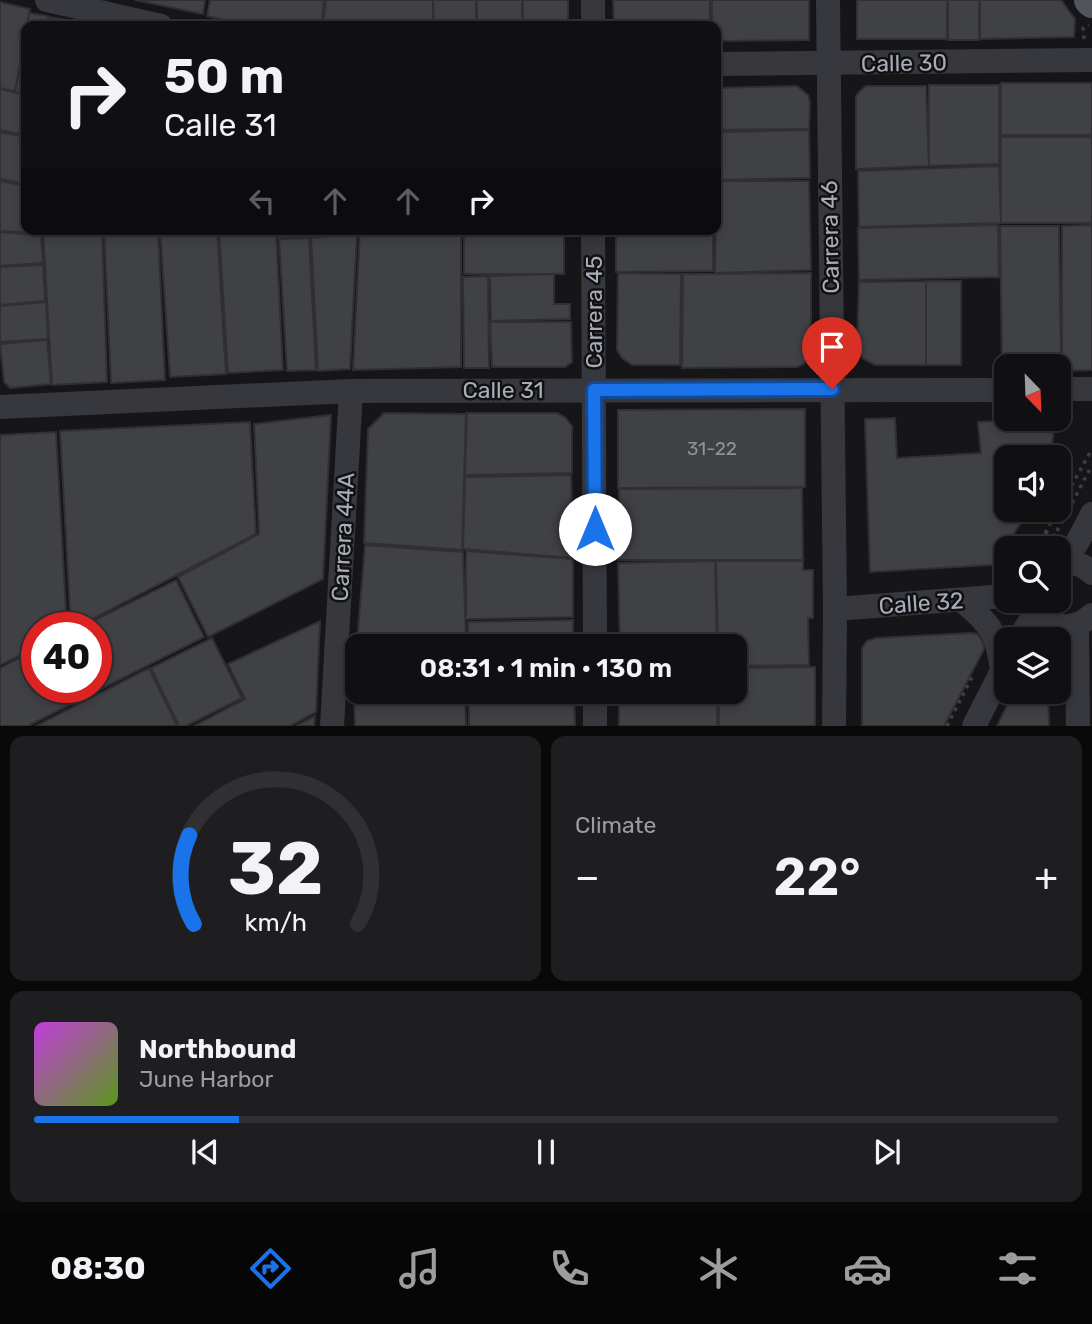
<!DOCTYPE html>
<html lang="en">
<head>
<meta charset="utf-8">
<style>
	:root { --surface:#101012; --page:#1e1e20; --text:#f1f3f6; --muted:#9c9d9f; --line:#303032; --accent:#1a73e8 }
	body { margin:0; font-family:Rubik,sans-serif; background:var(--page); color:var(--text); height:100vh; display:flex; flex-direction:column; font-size:26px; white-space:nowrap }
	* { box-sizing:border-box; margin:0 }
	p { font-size:23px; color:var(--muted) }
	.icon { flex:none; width:38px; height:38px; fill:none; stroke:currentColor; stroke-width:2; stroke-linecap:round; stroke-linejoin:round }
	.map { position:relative; height:726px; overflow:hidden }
	.details { display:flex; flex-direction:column; gap:10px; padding:10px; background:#09090a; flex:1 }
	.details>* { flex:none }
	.guide { position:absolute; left:21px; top:21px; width:700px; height:214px; border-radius:14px; box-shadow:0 4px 10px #0003,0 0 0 2px var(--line); background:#101012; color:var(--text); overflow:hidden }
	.needle { width:46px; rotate:157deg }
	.controls { position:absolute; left:994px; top:354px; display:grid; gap:14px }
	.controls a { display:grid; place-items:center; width:77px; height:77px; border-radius:14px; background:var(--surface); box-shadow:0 4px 10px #0003,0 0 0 2px var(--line); font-size:35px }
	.speed { position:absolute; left:21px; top:612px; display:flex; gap:14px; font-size:35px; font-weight:700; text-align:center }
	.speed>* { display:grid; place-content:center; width:91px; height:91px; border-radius:50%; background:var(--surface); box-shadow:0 4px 10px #0003,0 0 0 2px var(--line); line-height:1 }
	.speed .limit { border:10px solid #d22; background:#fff; color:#111 }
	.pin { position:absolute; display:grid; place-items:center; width:60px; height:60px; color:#fff; margin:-72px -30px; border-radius:50% 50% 50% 0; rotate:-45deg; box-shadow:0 0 7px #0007 }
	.pin .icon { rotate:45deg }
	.me { position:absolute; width:77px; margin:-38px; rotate:0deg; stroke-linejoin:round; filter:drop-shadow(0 0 5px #0008) }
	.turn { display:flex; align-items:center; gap:24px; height:147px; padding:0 28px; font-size:32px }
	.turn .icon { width:91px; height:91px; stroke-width:2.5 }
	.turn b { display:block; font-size:49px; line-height:60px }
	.lanes { display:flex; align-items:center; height:66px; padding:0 28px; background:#0003; justify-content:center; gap:35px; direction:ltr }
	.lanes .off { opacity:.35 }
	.big { font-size:52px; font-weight:600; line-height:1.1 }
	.details .card { flex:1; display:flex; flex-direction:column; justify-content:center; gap:10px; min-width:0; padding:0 24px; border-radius:14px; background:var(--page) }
	.details .dial { align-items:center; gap:0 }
	.dial svg { height:182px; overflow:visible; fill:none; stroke:var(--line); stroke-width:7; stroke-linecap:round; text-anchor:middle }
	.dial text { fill:var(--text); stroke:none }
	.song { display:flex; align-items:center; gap:21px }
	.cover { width:84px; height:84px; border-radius:10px; background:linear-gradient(135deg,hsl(290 70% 55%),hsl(90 70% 35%)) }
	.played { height:7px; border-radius:4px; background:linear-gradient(90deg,var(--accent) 20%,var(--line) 20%) }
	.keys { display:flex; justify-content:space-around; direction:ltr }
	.heat { display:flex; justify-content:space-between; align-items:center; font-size:38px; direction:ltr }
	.details .tiles { flex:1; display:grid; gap:10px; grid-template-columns:1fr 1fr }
	.card:last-child { grid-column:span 2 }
	.trip { position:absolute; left:345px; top:634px; width:402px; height:70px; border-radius:14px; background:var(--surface); box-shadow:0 4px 10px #0003,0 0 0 2px var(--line); font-weight:600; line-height:70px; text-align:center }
	.dock { display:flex; height:112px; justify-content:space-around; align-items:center; background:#060607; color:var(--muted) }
	.dock .icon { width:49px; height:49px }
	.dock .current { color:var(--accent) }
	.dock b { font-size:32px; color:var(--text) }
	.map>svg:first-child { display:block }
</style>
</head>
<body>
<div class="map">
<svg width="1092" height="726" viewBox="0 0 1092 726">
	<rect width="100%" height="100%" fill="#161618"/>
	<!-- building -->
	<path fill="#404145" stroke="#303034" stroke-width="2" d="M135 0H205L203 14Z
		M210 0H324L321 26H249L207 16Z
		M326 0H433V26H323Z
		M433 0H476V26H434Z
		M477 0H522V26H477Z
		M523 0H568V26H523Z
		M613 0H710V26H614Z
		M712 0H809V40L716 41V26H712Z
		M857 0H947V39H857Z
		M948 0H979V40H948Z
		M980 0H1061L1075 19 1074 37 980 39Z
		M0 2 30 9 15 91 0 88Z
		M29 13 48 16 46 26H27Z
		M49 17 68 20 67 26H47Z
		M26 30V94L15 92Z
		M1001 83H1092V135H1001Z
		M929 85H999V164L929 166Z
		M797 86 808 95 810 103 809 129 716 130V88Z
		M866 86H926L929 166 856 169V96L860 91Z
		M0 89 26 95V135L0 130Z
		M809 130 810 178 716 180V132Z
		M0 132 26 137V184L0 179Z
		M1001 137H1092V223H1001Z
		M999 166 1001 223 859 227 858 171Z
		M0 181 26 186V229H41L42 233 0 231Z
		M716 181H809L811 270 715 273Z
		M998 225 999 277 859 280 858 228Z
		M1092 225V370L1062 371V226Z
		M1000 226H1059L1061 363 1002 364Z
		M43 229H102L107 382 52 385Z
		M104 229H158L165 380 111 383Z
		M160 229H217L226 374 170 377Z
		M219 229H276L283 370 228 373Z
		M277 229H357V233L277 238Z
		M360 229 461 230V367L353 370Z
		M616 229H713V271L616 272Z
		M464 230H564V274H464Z
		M0 232 41 235 43 263 0 266Z
		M357 234 350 369 318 371 311 238Z
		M309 238 316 370 287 371 279 239Z
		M43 265 45 301 0 305V267Z
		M618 273 681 274 680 365H632L622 358 617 350Z
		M811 273V354L804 364 797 367 682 368 683 274Z
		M554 274V304H570V319L491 321 490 276Z
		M488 276 489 368H464L463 277Z
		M926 281H961V365H926Z
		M926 281H961V365H926Z
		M961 281V365H875L862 358 859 352 857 345 859 282Z
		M46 302 48 339 0 342V306Z
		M490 322H571L572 362 565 367H492Z
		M47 340 51 384 10 388 4 382 0 344Z
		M805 409V487L618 488V410Z
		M384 413 466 414 462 550 364 543 368 429Z
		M467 413H557L565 417 572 426V473L465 475Z
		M331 415 323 579 208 637 178 577 259 534 254 424Z
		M895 418 897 458 981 453 978 422 1056 419 1050 457H1006V509H1030L1011 538 1012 548H1006V564L870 572 865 419Z
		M250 422 256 534 75 628H71L60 431Z
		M56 432 67 628H37V647L0 665V435Z
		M571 475 574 558 463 549 465 477Z
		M802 488 803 560H618L619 489Z
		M365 545 463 552 466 641 357 642Z
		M466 551 573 559V617L466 619Z
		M715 561 717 646H620L618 563Z
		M716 561H803V570H813V618H808L809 665 735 666V646H718Z
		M176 580 204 637 28 726H0V668L37 649V688H96V628H79Z
		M573 620V646H468V622Z
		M320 621 316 712 290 726H194L245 699 228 664Z
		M971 633 977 634 980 638 983 643 984 649 944 726H862V648L867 641 876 638Z
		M212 638 242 698 186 726H179L151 668Z
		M357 645H466L357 646V691L465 692 357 693Z
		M815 667V726H719V691H735V668Z
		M149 668 177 726H36Z
		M469 691H574L575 726H469Z
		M619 691H717V726H619Z
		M1014 691H1048L1049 726H997Z
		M465 693 466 726H355L354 695Z
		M315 716 314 726H296Z"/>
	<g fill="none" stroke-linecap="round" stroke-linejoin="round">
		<!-- path -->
		<path stroke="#3d3f44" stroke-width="3.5" stroke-dasharray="3.5 5" stroke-linecap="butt" d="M1084 39 1083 28 1089 25
			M1072 503 1092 465
			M1059 508 1092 449
			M1057 531 1065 516
			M1045 532 1057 536
			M1037 548 1058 509
			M947 726 973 675"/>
		<!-- minor -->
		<path stroke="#37383d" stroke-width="24" d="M47 0 161 26
			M593 0V26
			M828 0 835 609 834 726
			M716 64 1092 60
			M593 229 595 646
			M1059 389H1092
			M0 407 351 391 1006 390
			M1059 561 1077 543 1092 514
			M1059 563C1072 561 1083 564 1092 573
			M962 600C991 626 997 631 1002 671
			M1035 600C1044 628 1071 634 1092 615
			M835 609 1006 596
			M1077 625 1078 726
			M1019 639 1038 608
			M332 726 351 391
			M595 726V691
			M974 726 1006 663"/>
		<!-- major -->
		<path stroke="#53555c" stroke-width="32" d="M1090 0 1092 2"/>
	</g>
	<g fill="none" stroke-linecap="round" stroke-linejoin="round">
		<!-- route casing -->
		<g stroke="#114b97" stroke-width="18">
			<path id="route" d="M595 529 594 390 832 389"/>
		</g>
		<!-- route -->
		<use href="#route" stroke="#1a73e8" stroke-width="12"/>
	</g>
	<g text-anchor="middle" stroke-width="5" stroke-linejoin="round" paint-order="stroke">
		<!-- number labels -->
		<g font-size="19" fill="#8e929b">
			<text x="712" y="455">31-22</text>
		</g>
		<!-- street labels -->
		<g font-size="23" fill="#a8adb8" stroke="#111113">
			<text transform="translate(904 63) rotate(-1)" y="8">Calle 30</text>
			<text transform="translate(830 237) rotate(-91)" y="8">Carrera 46</text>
			<text transform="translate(594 312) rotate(-90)" y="8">Carrera 45</text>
			<text x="503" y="398">Calle 31</text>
			<text transform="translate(343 537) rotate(-87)" y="8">Carrera 44A</text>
			<text transform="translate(921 603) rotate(-4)" y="8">Calle 32</text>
		</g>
	</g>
</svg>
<div class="controls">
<a><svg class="needle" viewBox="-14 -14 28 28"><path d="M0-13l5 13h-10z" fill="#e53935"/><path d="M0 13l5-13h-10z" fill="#9c9d9f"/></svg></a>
<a><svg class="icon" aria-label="sound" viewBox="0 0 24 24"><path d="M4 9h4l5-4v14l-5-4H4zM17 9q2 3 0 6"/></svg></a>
<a><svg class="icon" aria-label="search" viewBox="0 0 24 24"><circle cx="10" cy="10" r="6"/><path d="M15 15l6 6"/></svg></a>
<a><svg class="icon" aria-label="layers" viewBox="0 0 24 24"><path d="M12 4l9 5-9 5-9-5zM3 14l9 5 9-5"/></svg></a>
</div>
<div class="speed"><div class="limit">40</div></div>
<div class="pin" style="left:832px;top:389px;background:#d93025"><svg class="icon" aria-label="arrive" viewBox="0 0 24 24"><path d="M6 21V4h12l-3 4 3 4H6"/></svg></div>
<svg class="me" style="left:595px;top:529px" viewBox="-20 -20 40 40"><circle r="19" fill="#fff"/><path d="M0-13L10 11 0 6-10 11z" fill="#1a73e8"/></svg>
<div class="trip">08:31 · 1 min · 130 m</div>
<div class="guide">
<div class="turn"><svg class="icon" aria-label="right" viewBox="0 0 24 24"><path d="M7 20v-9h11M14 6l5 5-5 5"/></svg><div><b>50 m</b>Calle 31</div></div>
<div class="lanes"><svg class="icon off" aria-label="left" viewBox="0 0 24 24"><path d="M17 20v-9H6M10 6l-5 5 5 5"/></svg><svg class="icon off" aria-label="ahead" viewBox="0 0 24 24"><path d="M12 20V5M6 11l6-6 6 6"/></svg><svg class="icon off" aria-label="ahead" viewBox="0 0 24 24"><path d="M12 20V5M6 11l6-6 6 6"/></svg><svg class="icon" aria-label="right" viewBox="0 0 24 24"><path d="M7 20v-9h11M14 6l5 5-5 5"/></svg></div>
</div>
</div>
<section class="details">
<div class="tiles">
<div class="card dial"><svg viewBox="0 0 100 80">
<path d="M14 69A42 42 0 1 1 86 69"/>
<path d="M14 69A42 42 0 0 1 12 30" stroke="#1a73e8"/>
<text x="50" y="56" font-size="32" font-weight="700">32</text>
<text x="50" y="72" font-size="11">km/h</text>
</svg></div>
<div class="card"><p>Climate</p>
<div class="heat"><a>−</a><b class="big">22°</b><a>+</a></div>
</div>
<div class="card">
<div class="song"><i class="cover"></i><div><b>Northbound</b><p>June Harbor</p></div></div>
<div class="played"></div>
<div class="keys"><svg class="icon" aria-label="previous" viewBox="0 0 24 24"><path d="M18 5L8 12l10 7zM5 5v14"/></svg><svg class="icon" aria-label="pause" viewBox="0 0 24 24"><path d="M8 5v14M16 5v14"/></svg><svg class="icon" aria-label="next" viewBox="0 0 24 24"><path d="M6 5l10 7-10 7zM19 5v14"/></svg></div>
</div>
</div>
</section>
<nav class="dock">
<b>08:30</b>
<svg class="icon current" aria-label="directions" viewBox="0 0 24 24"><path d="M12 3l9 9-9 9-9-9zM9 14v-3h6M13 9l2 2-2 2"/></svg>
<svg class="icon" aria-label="music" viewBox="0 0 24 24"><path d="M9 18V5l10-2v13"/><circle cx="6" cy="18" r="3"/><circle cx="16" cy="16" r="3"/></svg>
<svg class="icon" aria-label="phone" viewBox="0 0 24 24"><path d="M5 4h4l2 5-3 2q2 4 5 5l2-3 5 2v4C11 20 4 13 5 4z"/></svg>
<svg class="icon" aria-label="climate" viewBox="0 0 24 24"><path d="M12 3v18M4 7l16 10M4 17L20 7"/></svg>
<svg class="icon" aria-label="car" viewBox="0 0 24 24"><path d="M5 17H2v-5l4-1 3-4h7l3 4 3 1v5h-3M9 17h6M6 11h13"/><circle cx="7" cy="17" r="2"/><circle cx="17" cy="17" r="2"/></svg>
<svg class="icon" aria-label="filters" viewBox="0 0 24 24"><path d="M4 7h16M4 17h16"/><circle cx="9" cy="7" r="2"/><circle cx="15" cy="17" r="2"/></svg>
</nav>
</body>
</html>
